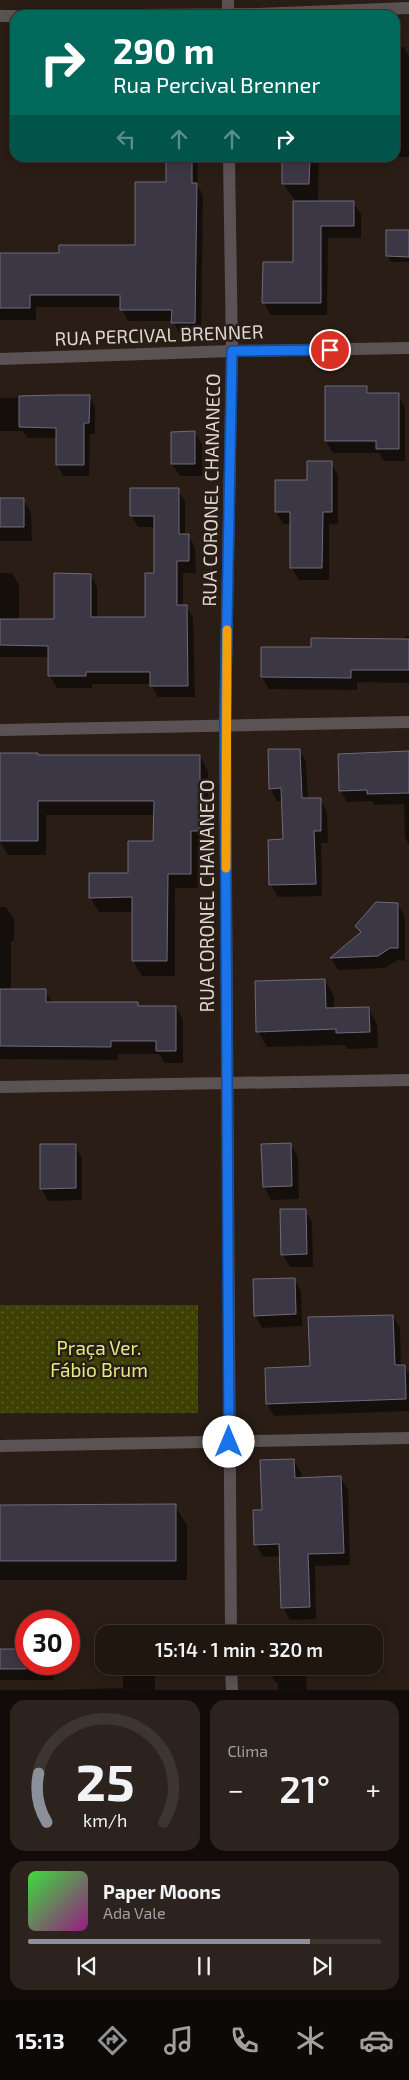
<!DOCTYPE html>
<html lang="pt">
<head>
<meta charset="utf-8">
<style>
	:root { --surface:#1f1610; --page:#2c231e; --text:#f1f3f6; --muted:#a19f9f; --line:#3c3530; --accent:#8c9099 }
	body { margin:0; font-family:"Exo 2",sans-serif; background:var(--page); color:var(--text); height:100vh; display:flex; flex-direction:column; font-size:19px; white-space:nowrap }
	* { box-sizing:border-box; margin:0 }
	p { font-size:16px; color:var(--muted) }
	.icon { flex:none; width:28px; height:28px; fill:none; stroke:currentColor; stroke-width:2; stroke-linecap:round; stroke-linejoin:round }
	.map { position:relative; height:1690px; overflow:hidden }
	.details { display:flex; flex-direction:column; gap:10px; padding:10px; background:#110c09; flex:1 }
	.details>* { flex:none }
	.hud { position:absolute; left:10px; top:10px; width:390px; height:152px; border-radius:15px; box-shadow:0 2px 12px #0003,0 0 0 1px var(--line); background:#00695c; color:#fff; overflow:hidden }
	.speed { position:absolute; left:15px; top:1610px; display:flex; gap:10px; font-size:25px; font-weight:700; text-align:center }
	.speed>* { display:grid; place-content:center; width:65px; height:65px; border-radius:50%; background:var(--surface); box-shadow:0 2px 12px #0003,0 0 0 1px var(--line); line-height:1 }
	.speed .limit { border:8px solid #d22; background:#fff; color:#111 }
	.pin { position:absolute; display:grid; place-items:center; width:42px; height:42px; color:#fff; margin:-21px; border:2px solid #fff; border-radius:50%; box-shadow:0 1px 5px #0007 }
	.me { position:absolute; width:55px; margin:-28px; rotate:0deg; stroke-linejoin:round; filter:drop-shadow(0 0 4px #0008) }
	.turn { display:flex; align-items:center; gap:18px; height:105px; padding:0 20px; font-size:22px }
	.turn .icon { width:65px; height:65px; stroke-width:2.5 }
	.turn b { display:block; font-size:35px; line-height:42px }
	.lanes { display:flex; align-items:center; height:48px; padding:0 20px; background:#0003; justify-content:center; gap:25px; direction:ltr }
	.lanes .off { opacity:.35 }
	.big { font-size:38px; font-weight:600; line-height:1.1 }
	.details .tile { flex:1; display:flex; flex-direction:column; justify-content:center; gap:8px; min-width:0; padding:0 18px; border-radius:15px; background:var(--page) }
	.details .dial { align-items:center; gap:0 }
	.dial svg { height:130px; overflow:visible; fill:none; stroke:var(--line); stroke-width:7; stroke-linecap:round; text-anchor:middle }
	.dial text { fill:var(--text); stroke:none }
	.song { display:flex; align-items:center; gap:15px }
	.cover { width:60px; height:60px; border-radius:8px; background:linear-gradient(135deg,hsl(120 70% 55%),hsl(310 70% 35%)) }
	.played { height:5px; border-radius:2px; background:linear-gradient(90deg,var(--accent) 80%,var(--line) 80%) }
	.keys { display:flex; justify-content:space-around; direction:ltr }
	.heat { display:flex; justify-content:space-between; align-items:center; font-size:28px; direction:ltr }
	.details .tiles { flex:1; display:grid; gap:10px; grid-template-columns:1fr 1fr }
	.tile:last-child { grid-column:span 2 }
	.trip { position:absolute; left:95px; top:1625px; width:288px; height:50px; border-radius:15px; background:var(--surface); box-shadow:0 2px 12px #0003,0 0 0 1px var(--line); font-weight:600; line-height:50px; text-align:center }
	.dock { display:flex; height:80px; justify-content:space-around; align-items:center; background:#0c0906; color:var(--muted) }
	.dock .icon { width:35px; height:35px }
	.dock .on { color:var(--accent) }
	.dock b { font-size:22px; color:var(--text) }
	.map>svg:first-child { display:block }
</style>
</head>
<body>
<div class="map">
<svg width="409" height="1690" viewBox="0 0 409 1690">
	<defs>
		<pattern id="park-dots" width="8" height="8" patternUnits="userSpaceOnUse" patternTransform="scale(1.25)"><rect width="8" height="8" fill="#3e4104"/><path d="M2 2h.1M6 6h.1" fill="none" stroke="#595c28" stroke-width="1.8" stroke-linecap="round"/></pattern>
	</defs>
	<rect width="100%" height="100%" fill="#291d16"/>
	<!-- park -->
	<path fill="url(#park-dots)" d="M0 1305H198V1413H0Z"/>
	<!-- shadow -->
	<path fill="#0007" d="M395 47H404L409 56V157H395Z
		M167 158H197L198 186 203 196 201 334H180L173 321H128L121 307H36V320H0V254H60L136 246 167 184Z
		M269 158H349H319L318 202H353L361 214V238H328L327 315H271L264 303 294 264 295 200 283 184V158Z
		M409 231V262H391L387 256Z
		M366 387 370 394H398L405 407V461H384L379 453H333L326 441Z
		M89 396 95 407V434H90L89 476H63L57 465V438H27L23 431H0V398Z
		M194 432 202 445V476H180L172 464Z
		M331 463 338 475V524H329V580H299L291 567 292 524H283L276 512V481H308Z
		M178 489 185 501V536H189L195 548 196 573H183V606H186L193 618 195 697H158L151 684H92V688H57L50 676V657H0V573H12L19 585V620H55L91 575 97 587V618L146 619 155 574V527H138L131 515Z
		M0 499H23L31 513 32 541H0Z
		M405 636 409 637V683L357 682V690L269 689 262 677 312 649 405 640Z
		M299 750 306 762 308 799H320L327 812 328 843H321L322 896 278 897 271 885 284 841 283 801H277L270 788Z
		M409 752V845L405 837 404 804 374 805 372 801 347 802 341 791Z
		M0 754H37L39 756H200L208 771V845H198V888H175V976H142L133 961V912H99L90 897 129 874 155 842V815H46V855H8L0 842Z
		M398 904 405 917V961L398 960 385 968 338 970 331 958 361 933 356 926Z
		M0 907H6L14 919V941H11V990H45L53 1004H137L139 1007H176L183 1020V1063H165L159 1054H118V1060L0 1059Z
		M325 980 334 996V1009L368 1008 377 1024 378 1048 347 1049 345 1045 267 1047 258 1031Z
		M290 1144 298 1157 299 1199 271 1200 264 1187 263 1145Z
		M75 1146 82 1158V1200L48 1201 41 1188Z
		M305 1210 312 1222 313 1267H290L283 1255 281 1211Z
		M294 1279 301 1291 302 1326 262 1328 255 1315Z
		M393 1316 400 1328 401 1366H404L409 1374V1411L274 1416 267 1404 311 1367Z
		M294 1460 301 1473V1479L340 1477 348 1490 350 1565 315 1566 316 1619 290 1620 283 1607 281 1556 263 1557 256 1545 264 1511Z
		M0 1506H175L187 1525V1580H0Z
		M159 1629H180L183 1634H159Z
		M0 1650H26V1664H54V1680H0Z
		M123 1666H155V1690H56L123 1688Z
		M269 1666H306L307 1690H278V1683H276L269 1671Z"/>
	<!-- building -->
	<path fill="#3c3744" stroke="#6f6a79" d="M166 158H192V183H197L195 323H171L172 310H120V295H30V308H0V253H59V245H135V182H166Z
		M282 158H310L309 184H282Z
		M293 201H354V226H321V303H262L263 262H293Z
		M386 230H409V257L386 256Z
		M325 386H367V393H399V449H376V441H325Z
		M56 395H90L89 423H84V465H56V428L19 427V396Z
		M195 431V464H171V432Z
		M307 461H332V512H323L322 568H290V512H275V480H307Z
		M130 488H179V534H189V561H177V605H187L188 686H150V672H86V676H48V646L0 645V619H54V573L91 574V617H145V573H154V516H130Z
		M0 498H24V527H0Z
		M311 638 409 639V670H351V678L261 677V647H311Z
		M268 749H300L302 798H321V831H314L316 884 269 885 268 840 283 839 281 788 269 789Z
		M409 751V793L367 794V790L339 791 338 754Z
		M0 753H38V755H200V831H191V874H168L167 961H132V897L89 898V873H128V841H153L154 801H38V841H0Z
		M376 902 398 903V948H390L378 956 330 958 361 932 355 926Z
		M325 979 326 1008 369 1007 370 1032 336 1033V1029L256 1032 255 981Z
		M0 989H46V1002H138V1006H176V1051H156V1041H111V1047L0 1046Z
		M291 1143 292 1186 263 1187 261 1144Z
		M40 1144H76V1188L40 1189Z
		M280 1209H306L307 1254 281 1255Z
		M295 1278 296 1314 254 1316 253 1279Z
		M393 1315 395 1365H405L406 1399 266 1404 265 1368 310 1366 308 1317Z
		M294 1459 295 1478 341 1476 344 1553 308 1554 310 1607 281 1608 279 1544 254 1545 253 1510H262L260 1460Z
		M176 1504V1561H0V1505Z
		M0 1649H26V1669H0Z
		M268 1666H300L301 1671 268 1672Z"/>
	<g fill="none" stroke-linecap="round" stroke-linejoin="round">
		<!-- minor -->
		<path stroke="#5b5353" stroke-width="12" d="M138 15 257 14 409 8
			M228 15V0
			M0 16H15
			M229 158 232 351 225 725 231 1634
			M0 359 232 351 409 348
			M0 730 409 722
			M0 1087 409 1080
			M0 1446 409 1438
			M231 1666 232 1690"/>
	</g>
	<g fill="none" stroke-linecap="round" stroke-linejoin="round">
		<!-- route casing -->
		<g stroke="#114b97" stroke-width="12">
			<path id="route" d="M229 1442 225 725 232 351 330 350"/>
		</g>
		<!-- route -->
		<use href="#route" stroke="#1a73e8" stroke-width="9"/>
		<!-- slow -->
		<path stroke="#f59e0b" stroke-width="9" d="M226 868 227 630"/>
	</g>
	<g text-anchor="middle" stroke-width="5" stroke-linejoin="round" paint-order="stroke">
		<!-- street labels -->
		<g font-size="19" fill="#ded6d1" stroke="#291d16">
			<text transform="translate(159 335) rotate(-2)" y="7">RUA PERCIVAL BRENNER</text>
			<text transform="translate(211 490) rotate(-89)" y="7">RUA CORONEL CHANANECO</text>
			<text transform="translate(207 896) rotate(-90)" y="7">RUA CORONEL CHANANECO</text>
		</g>
		<!-- park labels -->
		<g font-size="19" fill="#e2ec82" stroke="#291d16">
			<text x="99" y="1355">Praça Ver.<tspan x="99" dy="22">Fábio Brum</tspan></text>
		</g>
	</g>
</svg>
<div class="speed"><div class="limit">30</div></div>
<div class="pin" style="left:330px;top:350px;background:#d93025"><svg class="icon" aria-label="arrive" viewBox="0 0 24 24"><path d="M6 21V4h12l-3 4 3 4H6"/></svg></div>
<svg class="me" style="left:229px;top:1442px" viewBox="-20 -20 40 40"><circle r="19" fill="#fff"/><path d="M0-13L10 11 0 6-10 11z" fill="#1a73e8"/></svg>
<div class="trip">15:14 · 1 min · 320 m</div>
<div class="hud">
<div class="turn"><svg class="icon" aria-label="right" viewBox="0 0 24 24"><path d="M7 20v-9h11M14 6l5 5-5 5"/></svg><div><b>290 m</b>Rua Percival Brenner</div></div>
<div class="lanes"><svg class="icon off" aria-label="left" viewBox="0 0 24 24"><path d="M17 20v-9H6M10 6l-5 5 5 5"/></svg><svg class="icon off" aria-label="ahead" viewBox="0 0 24 24"><path d="M12 20V5M6 11l6-6 6 6"/></svg><svg class="icon off" aria-label="ahead" viewBox="0 0 24 24"><path d="M12 20V5M6 11l6-6 6 6"/></svg><svg class="icon" aria-label="right" viewBox="0 0 24 24"><path d="M7 20v-9h11M14 6l5 5-5 5"/></svg></div>
</div>
</div>
<section class="details">
<div class="tiles">
<div class="tile dial"><svg viewBox="0 0 100 80">
<path d="M14 69A42 42 0 1 1 86 69"/>
<path d="M14 69A42 42 0 0 1 9 39" stroke="#8c9099"/>
<text x="50" y="56" font-size="32" font-weight="700">25</text>
<text x="50" y="72" font-size="11">km/h</text>
</svg></div>
<div class="tile"><p>Clima</p>
<div class="heat"><a>−</a><b class="big">21°</b><a>+</a></div>
</div>
<div class="tile">
<div class="song"><i class="cover"></i><div><b>Paper Moons</b><p>Ada Vale</p></div></div>
<div class="played"></div>
<div class="keys"><svg class="icon" aria-label="previous" viewBox="0 0 24 24"><path d="M18 5L8 12l10 7zM5 5v14"/></svg><svg class="icon" aria-label="pause" viewBox="0 0 24 24"><path d="M8 5v14M16 5v14"/></svg><svg class="icon" aria-label="next" viewBox="0 0 24 24"><path d="M6 5l10 7-10 7zM19 5v14"/></svg></div>
</div>
</div>
</section>
<nav class="dock">
<b>15:13</b>
<svg class="icon on" aria-label="directions" viewBox="0 0 24 24"><path d="M12 3l9 9-9 9-9-9zM9 14v-3h6M13 9l2 2-2 2"/></svg>
<svg class="icon" aria-label="music" viewBox="0 0 24 24"><path d="M9 18V5l10-2v13"/><circle cx="6" cy="18" r="3"/><circle cx="16" cy="16" r="3"/></svg>
<svg class="icon" aria-label="phone" viewBox="0 0 24 24"><path d="M5 4h4l2 5-3 2q2 4 5 5l2-3 5 2v4C11 20 4 13 5 4z"/></svg>
<svg class="icon" aria-label="climate" viewBox="0 0 24 24"><path d="M12 3v18M4 7l16 10M4 17L20 7"/></svg>
<svg class="icon" aria-label="car" viewBox="0 0 24 24"><path d="M5 17H2v-5l4-1 3-4h7l3 4 3 1v5h-3M9 17h6M6 11h13"/><circle cx="7" cy="17" r="2"/><circle cx="17" cy="17" r="2"/></svg>
</nav>
</body>
</html>
